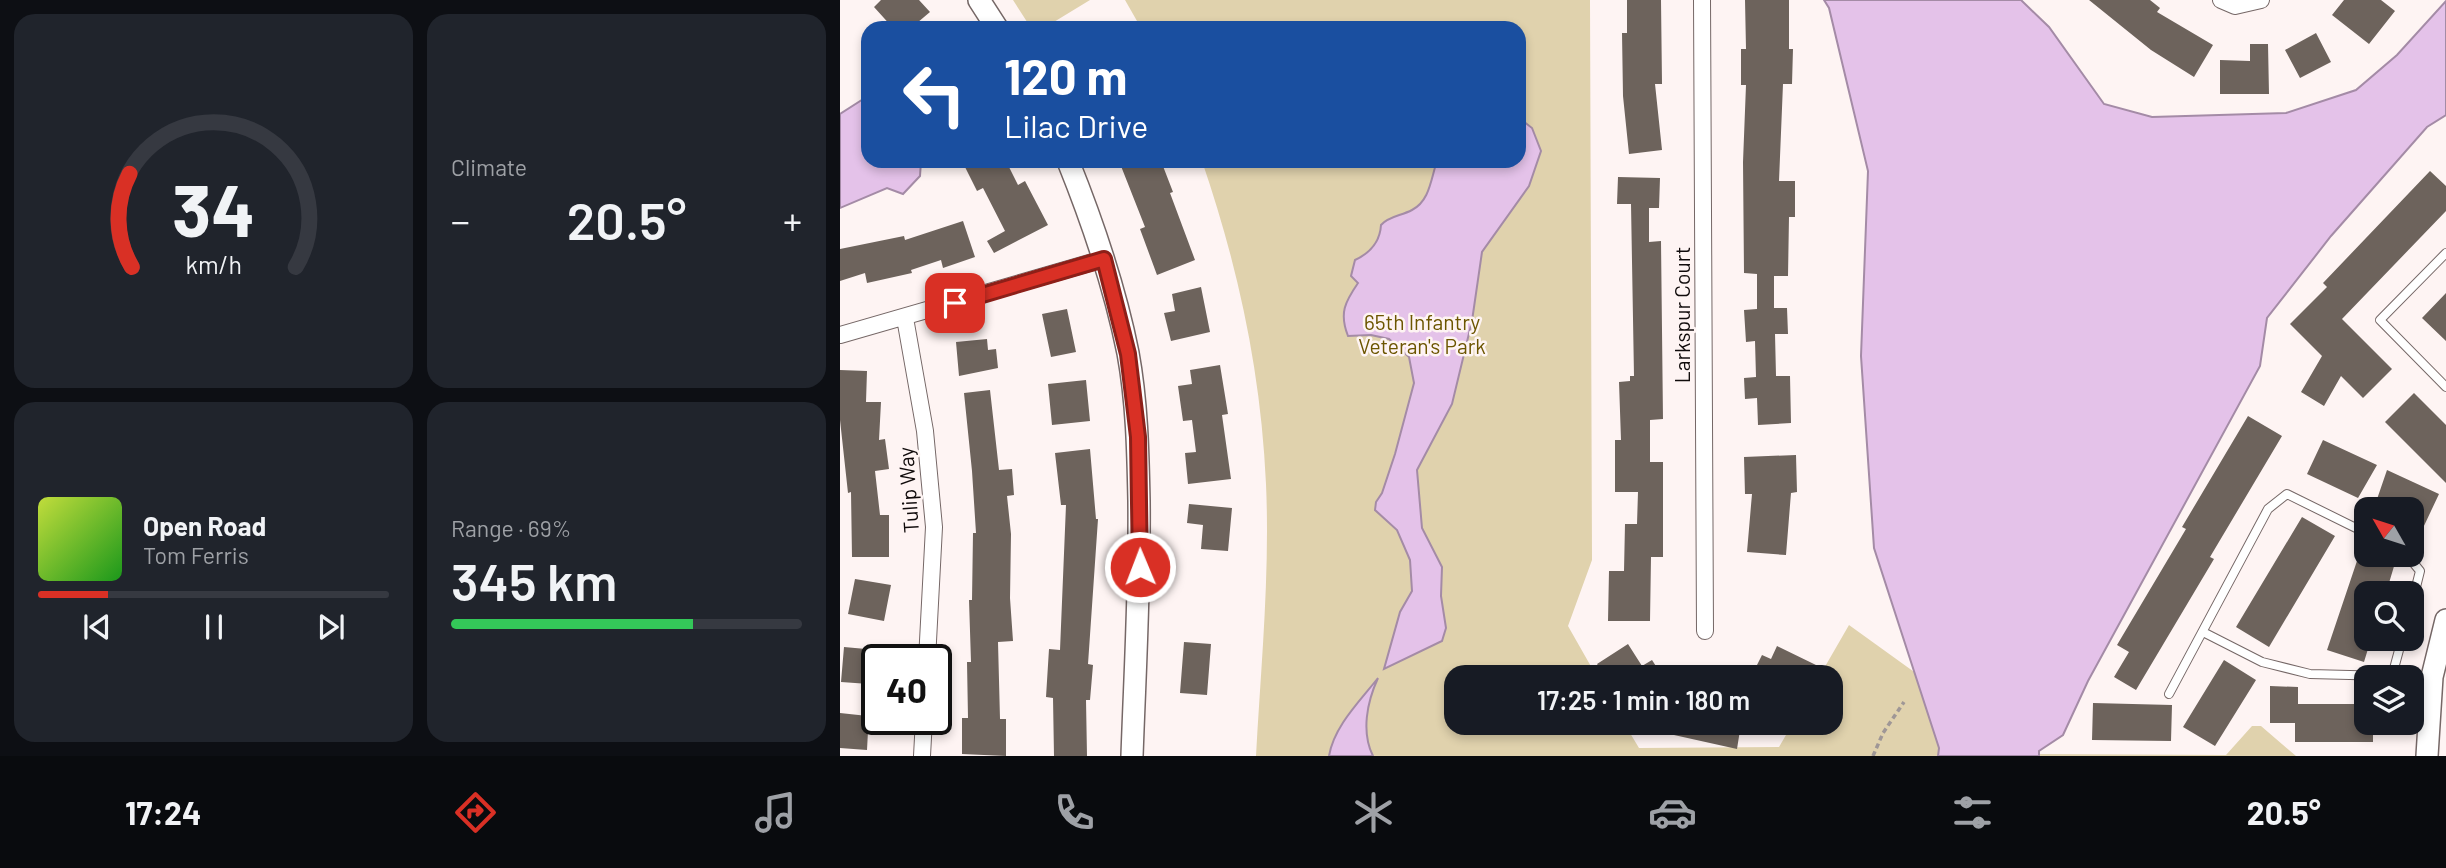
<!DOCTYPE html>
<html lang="en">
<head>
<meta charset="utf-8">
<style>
	:root { --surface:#171b24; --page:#20242c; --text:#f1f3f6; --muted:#9ea1a6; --line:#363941; --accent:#d93025 }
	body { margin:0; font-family:Barlow,sans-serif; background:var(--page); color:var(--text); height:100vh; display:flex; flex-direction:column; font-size:26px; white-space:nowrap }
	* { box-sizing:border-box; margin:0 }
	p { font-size:23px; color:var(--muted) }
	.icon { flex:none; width:38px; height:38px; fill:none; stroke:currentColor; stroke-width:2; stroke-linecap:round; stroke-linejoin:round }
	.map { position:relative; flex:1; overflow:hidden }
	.details { display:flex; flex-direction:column; gap:14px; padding:14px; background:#0d0f14; width:840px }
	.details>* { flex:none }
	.top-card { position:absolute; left:21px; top:21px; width:665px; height:147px; border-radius:21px; box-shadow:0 4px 10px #0003; background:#1a4fa0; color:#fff; overflow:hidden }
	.needle { width:46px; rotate:309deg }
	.buttons { position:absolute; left:1514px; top:497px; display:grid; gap:14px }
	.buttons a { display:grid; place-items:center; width:70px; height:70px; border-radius:14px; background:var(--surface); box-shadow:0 4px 10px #0003; font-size:35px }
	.speed { position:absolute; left:21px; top:644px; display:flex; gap:14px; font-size:35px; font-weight:700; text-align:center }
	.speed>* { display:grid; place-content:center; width:91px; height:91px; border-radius:50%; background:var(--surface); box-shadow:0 4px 10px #0003; line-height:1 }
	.speed .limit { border:4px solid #111; border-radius:10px; background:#fff; color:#111 }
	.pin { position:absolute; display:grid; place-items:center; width:60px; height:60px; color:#fff; margin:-30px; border-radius:14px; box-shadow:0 4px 10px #0006 }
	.me { position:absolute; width:77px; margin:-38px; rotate:359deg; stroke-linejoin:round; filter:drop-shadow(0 0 5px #0008) }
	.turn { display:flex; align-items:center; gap:24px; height:147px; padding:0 28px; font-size:32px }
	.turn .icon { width:91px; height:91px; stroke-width:2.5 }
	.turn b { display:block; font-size:49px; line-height:60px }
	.big { font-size:52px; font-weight:600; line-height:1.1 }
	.details .card { flex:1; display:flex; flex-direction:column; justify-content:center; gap:10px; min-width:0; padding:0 24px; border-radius:21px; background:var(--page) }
	.details .dial { align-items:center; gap:0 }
	.dial svg { height:182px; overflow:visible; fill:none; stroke:var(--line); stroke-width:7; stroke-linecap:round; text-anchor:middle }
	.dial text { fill:var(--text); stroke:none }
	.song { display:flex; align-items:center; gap:21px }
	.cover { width:84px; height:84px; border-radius:10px; background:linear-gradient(135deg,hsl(70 70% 55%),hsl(120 70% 35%)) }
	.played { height:7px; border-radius:4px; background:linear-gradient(90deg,var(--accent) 20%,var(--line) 20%) }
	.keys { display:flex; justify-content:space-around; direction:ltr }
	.heat { display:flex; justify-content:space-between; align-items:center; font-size:38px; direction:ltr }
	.charge { height:10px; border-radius:5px; background:linear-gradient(90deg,#34c759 69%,var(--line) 0) }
	.details .tiles { flex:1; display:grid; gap:14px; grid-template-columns:repeat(2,1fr) }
	.trip { position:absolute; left:604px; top:665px; width:399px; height:70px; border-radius:21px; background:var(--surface); box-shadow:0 4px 10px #0003; font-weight:600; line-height:70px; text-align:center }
	.tabs { display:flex; height:112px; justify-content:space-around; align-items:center; background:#090b0e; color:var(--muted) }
	.tabs .icon { width:49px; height:49px }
	.tabs .on { color:var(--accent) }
	.tabs b { font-size:32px; color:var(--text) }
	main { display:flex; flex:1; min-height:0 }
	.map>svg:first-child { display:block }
</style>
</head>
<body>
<main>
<section class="details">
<div class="tiles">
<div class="card dial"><svg viewBox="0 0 100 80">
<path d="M14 69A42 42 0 1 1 86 69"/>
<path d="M14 69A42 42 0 0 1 13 28" stroke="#d93025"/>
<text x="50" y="56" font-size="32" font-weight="700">34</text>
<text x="50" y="72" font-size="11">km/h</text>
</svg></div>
<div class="card"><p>Climate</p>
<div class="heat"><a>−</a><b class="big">20.5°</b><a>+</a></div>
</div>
<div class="card">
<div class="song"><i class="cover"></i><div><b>Open Road</b><p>Tom Ferris</p></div></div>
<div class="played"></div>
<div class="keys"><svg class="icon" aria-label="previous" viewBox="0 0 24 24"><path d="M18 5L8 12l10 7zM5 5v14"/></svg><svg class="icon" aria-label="pause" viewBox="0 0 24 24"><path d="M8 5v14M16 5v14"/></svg><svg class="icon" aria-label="next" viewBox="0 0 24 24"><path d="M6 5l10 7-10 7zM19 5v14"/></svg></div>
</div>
<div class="card"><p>Range · 69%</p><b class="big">345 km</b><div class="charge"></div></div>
</div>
</section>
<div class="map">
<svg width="1606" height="756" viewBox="0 0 1606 756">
	<rect width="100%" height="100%" fill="#fef4f3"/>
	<!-- green -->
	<path fill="#e0d2ad" d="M173 0H250L204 28H191Z
		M285 0H750L752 560 728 626 757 677H616V723H784L799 748 939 747 953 723H990V677H979L1009 625 1188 754 1386 755 1412 726H1421L1456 756H1467H416C421 666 430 574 426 484 421 372 398 266 362 161H679V28H301Z"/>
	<!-- water -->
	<path fill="#e4c2e9" stroke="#a48ba6" stroke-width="2" d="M984 0H1181L1209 27 1264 104 1312 117 1446 113 1516 90 1557 55 1606 1V115L1587 127 1491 236 1427 318 1420 366 1248 681 1223 735 1199 751V756H1098L1099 748 1034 548 1021 356 1028 171 989 8Z
		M28 96V161H81L80 176 63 194 47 188 0 208V114Z
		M679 118 692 128 701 151 689 186 642 252 632 321 612 404 577 470 582 528 602 567 601 596 606 628 602 641 544 669 560 612 572 591 570 560 557 530 535 510 536 502 542 493 555 454 574 383 569 357 549 339 531 335 508 336C499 313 505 302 518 283L511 276 515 260C530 253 540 242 541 225 549 216 561 216 572 210 590 201 591 178 597 161H679Z
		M538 678C527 702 521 732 533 756H489C494 726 520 701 538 678Z"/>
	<!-- building -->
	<path fill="#6d635c" d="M41 0H79L90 12 71 28H53L34 7Z
		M787 0H821L822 84H815L822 150 789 154 783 96 782 33H787Z
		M905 0H949V49H953L952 84H943L939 181H955V217H949L948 276H934V308H947L948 334H935L936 376H950L951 423 918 425 917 398 905 399 904 378 916 377 915 341 906 342 904 310 917 309V274L904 273 903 162 906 85H901V49H906Z
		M1249 0H1310L1320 8 1317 12 1373 45 1354 77 1311 50Z
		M1504 0H1541L1555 11 1529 44 1492 15Z
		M1476 33 1491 62 1460 78 1445 50Z
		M1410 44H1428L1429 94H1380V60L1410 61Z
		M122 161H166L178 185 185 181 208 225 154 253 147 241 165 231 143 188 137 191Z
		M279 161H321L333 192 330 193 355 260 317 275 300 229 305 227Z
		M1590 171 1606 186V211L1502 319 1552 369 1523 398 1501 376 1484 406 1461 392 1482 356 1450 324 1487 287 1483 283Z
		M778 177 820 178 819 208H809V242L821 241 823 419 810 420V462H823V557H811L810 621H768L769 571H784L785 524H797L798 492H775V440H781L779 382 790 381V376H794L791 204H777Z
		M123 221 135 257 103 268 101 260 71 270 72 273 27 283 25 273 0 281V249L64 236 65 240Z
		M361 287 370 332 331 341 324 313 335 311 332 294Z
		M1606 293V341L1582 318Z
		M227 309 236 352 211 357 202 314Z
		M147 339 148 350 156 349 158 368 119 376 116 342Z
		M380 365 388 414 382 415 391 479 348 484 345 453 356 452 352 420 343 421 338 386 352 384 350 370Z
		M0 370 27 371 26 402H41L39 440 45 439 49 469 35 471 40 515H49V557H12L11 492 8 493 0 420Z
		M246 380 250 421 212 425 208 384Z
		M150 390 159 470 172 469 174 495 167 496 171 534 170 598 173 641 158 642 160 719H166V756L122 754V718H128L127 662H131L129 600H132L133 533H136L132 471 124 393Z
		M1574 393 1606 425V483L1545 422Z
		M1408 416 1442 436 1370 557 1374 559 1296 690 1274 677 1289 652 1277 645 1346 529 1342 527Z
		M1483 440 1537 465 1518 498 1467 474Z
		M250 449 256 519H258L248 664 253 665 250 700H246L247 756H214L213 698 206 697 209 649 220 650 226 505H221L215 453Z
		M956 455 957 492 951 493 946 555 907 552 912 494H905L904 457Z
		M1547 470 1599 494 1583 528 1572 523V509H1543L1535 505Z
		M349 504 392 508 388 551 361 549 363 525 347 523Z
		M1462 517 1495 536 1429 647 1396 627Z
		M1520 552 1555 563 1546 593H1526V639H1531L1524 662 1487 650Z
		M15 579 51 585 44 621 8 614Z
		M344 642 371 644 367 695 340 693Z
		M788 644 802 666 812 660 823 677H765L757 664Z
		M937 646 976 665 970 677H911L922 655 931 659Z
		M4 647 37 650V666L30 665 29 684 1 682Z
		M1384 660 1416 680 1375 746 1343 727Z
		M1430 686 1458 687V704H1526V723H1533V742H1455V723H1430Z
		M1253 703 1332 705 1331 741 1252 740Z
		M0 713 37 717V732L28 731 27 750 0 748Z
		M836 723H888L887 727 900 730 897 749 834 735Z"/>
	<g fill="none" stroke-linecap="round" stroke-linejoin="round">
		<!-- lane casing -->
		<g stroke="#756766" stroke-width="10">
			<path id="lane" d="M1606 253 1540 320 1606 387
				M1567 555 1580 571 1572 603
				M1363 632 1422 662 1470 674 1589 677
				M1552 676 1562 639
				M1329 694 1428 509 1447 494 1526 533"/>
		</g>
		<!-- street casing -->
		<g stroke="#756766" stroke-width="18">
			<path id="street" d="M862 0 865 631
				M1381 0 1395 6 1421 0
				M65 318 85 431 94 527 87 660
				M0 335 263 259
				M82 756 84 719"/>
		</g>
		<!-- secondary casing -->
		<g stroke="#756766" stroke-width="24">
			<path id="secondary" d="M139 0 157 28
				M228 161C253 223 275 288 288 353 297 402 298 452 299 501 300 586 295 671 292 756
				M1587 756 1592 677 1606 620"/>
		</g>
		<!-- path -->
		<path stroke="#9f9796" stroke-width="3.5" stroke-dasharray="5 3.5" stroke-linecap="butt" d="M1033 756 1043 733 1064 702"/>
		<!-- lane -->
		<use href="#lane" stroke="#fff" stroke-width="8"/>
		<!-- street -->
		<use href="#street" stroke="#fff" stroke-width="16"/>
		<!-- secondary -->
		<use href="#secondary" stroke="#fff" stroke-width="21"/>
	</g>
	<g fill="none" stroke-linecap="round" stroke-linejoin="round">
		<!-- route casing -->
		<g stroke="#8d1f18" stroke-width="18">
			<path id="route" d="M115 303 264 259 288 354 298 437 300 567"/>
		</g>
		<!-- route -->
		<use href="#route" stroke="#d93025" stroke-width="12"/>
	</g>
	<g text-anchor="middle" stroke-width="5" stroke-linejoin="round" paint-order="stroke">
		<!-- street labels -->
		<g font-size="21" fill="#100b0b" stroke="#fef4f3">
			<text transform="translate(843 315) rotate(-90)" y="7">Larkspur Court</text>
			<text transform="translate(69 490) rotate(-94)" y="7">Tulip Way</text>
		</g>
		<!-- park labels -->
		<g font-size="21" fill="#6c5500" stroke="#fef4f3">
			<text x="582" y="330">65th Infantry<tspan x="582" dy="24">Veteran's Park</tspan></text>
		</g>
	</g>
</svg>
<div class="buttons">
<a><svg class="needle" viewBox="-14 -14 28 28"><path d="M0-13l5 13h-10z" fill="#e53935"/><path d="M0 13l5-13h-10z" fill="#9ea1a6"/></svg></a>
<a><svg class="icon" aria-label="search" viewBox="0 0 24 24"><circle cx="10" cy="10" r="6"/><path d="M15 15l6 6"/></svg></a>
<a><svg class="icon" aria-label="layers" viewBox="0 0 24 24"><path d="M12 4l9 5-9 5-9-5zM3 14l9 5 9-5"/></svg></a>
</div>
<div class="speed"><div class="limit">40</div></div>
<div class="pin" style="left:115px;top:303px;background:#d93025"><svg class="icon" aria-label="arrive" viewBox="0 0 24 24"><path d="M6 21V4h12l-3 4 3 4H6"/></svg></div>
<svg class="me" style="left:300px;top:567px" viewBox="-20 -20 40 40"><circle r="17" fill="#d93025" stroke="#fff" stroke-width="3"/><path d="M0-11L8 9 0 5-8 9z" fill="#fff"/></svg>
<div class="trip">17:25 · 1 min · 180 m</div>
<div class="top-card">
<div class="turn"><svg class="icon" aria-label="left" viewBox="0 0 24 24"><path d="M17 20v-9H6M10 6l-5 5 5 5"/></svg><div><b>120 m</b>Lilac Drive</div></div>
</div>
</div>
</main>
<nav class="tabs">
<b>17:24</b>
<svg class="icon on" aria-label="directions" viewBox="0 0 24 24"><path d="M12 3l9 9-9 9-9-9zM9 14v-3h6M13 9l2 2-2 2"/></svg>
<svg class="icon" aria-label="music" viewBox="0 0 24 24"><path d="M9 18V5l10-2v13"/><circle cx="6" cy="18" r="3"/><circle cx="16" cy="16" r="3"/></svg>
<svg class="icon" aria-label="phone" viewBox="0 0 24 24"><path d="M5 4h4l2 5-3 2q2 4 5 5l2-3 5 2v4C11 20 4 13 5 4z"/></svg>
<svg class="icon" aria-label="climate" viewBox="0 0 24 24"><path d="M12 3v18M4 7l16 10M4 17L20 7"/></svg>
<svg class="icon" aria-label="car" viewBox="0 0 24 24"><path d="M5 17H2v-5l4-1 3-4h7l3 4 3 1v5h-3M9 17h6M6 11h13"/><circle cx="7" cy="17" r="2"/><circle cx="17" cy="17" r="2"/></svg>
<svg class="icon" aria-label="filters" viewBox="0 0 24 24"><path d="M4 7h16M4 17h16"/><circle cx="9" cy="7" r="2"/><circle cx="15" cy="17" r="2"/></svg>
<b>20.5°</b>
</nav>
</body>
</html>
